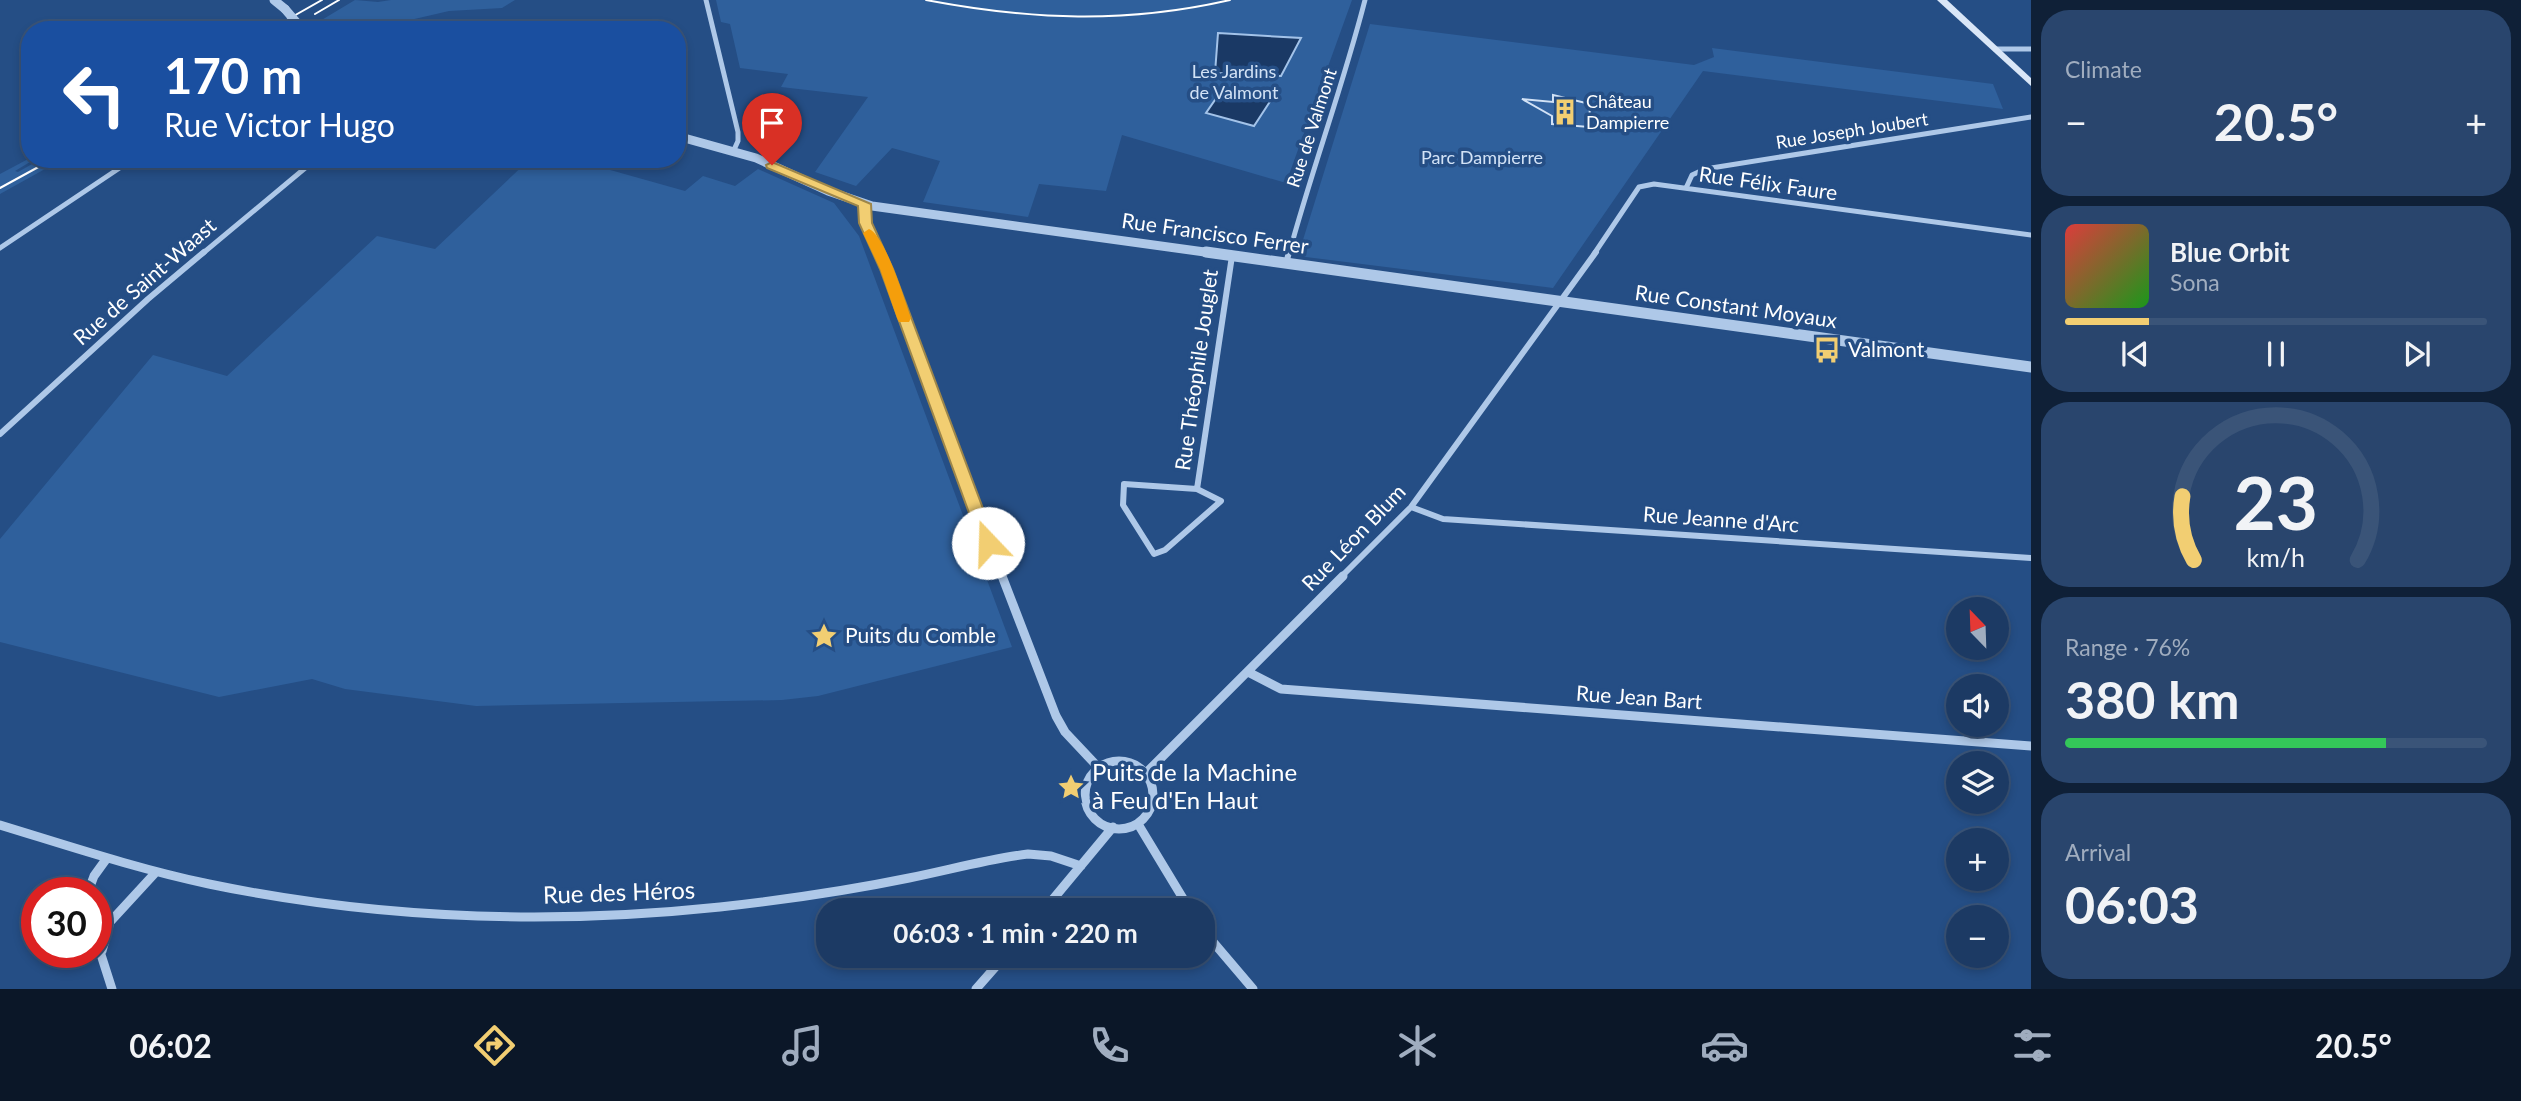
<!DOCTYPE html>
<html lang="en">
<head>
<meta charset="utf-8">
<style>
	:root { --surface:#1c3a64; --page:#29456d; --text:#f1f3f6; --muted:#a0adbf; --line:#3a5478; --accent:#f2ce72 }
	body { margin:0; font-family:Lato,sans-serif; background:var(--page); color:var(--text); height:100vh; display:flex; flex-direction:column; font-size:26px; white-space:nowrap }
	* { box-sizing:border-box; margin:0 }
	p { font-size:23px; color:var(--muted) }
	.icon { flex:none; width:38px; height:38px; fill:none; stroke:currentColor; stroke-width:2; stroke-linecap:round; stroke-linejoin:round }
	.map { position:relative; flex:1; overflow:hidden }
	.sheet { display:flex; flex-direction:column; gap:10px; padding:10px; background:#0f2037; width:490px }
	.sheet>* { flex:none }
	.banner { position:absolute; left:21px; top:21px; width:665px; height:147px; border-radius:28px; box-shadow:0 4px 10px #0003,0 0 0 2px var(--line); background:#1a4fa0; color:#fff; overflow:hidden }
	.needle { width:46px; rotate:337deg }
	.tools { position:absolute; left:1946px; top:597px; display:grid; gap:14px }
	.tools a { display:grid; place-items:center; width:63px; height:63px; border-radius:50%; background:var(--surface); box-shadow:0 4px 10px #0003,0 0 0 2px var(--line); font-size:35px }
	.speed { position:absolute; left:21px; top:877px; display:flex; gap:14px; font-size:35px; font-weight:700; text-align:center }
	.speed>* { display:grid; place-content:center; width:91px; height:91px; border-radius:50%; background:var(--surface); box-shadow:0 4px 10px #0003,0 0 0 2px var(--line); line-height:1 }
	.speed .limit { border:10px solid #d22; background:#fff; color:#111 }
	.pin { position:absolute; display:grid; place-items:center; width:60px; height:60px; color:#fff; margin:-72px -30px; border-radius:50% 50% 50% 0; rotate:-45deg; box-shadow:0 0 7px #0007 }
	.pin .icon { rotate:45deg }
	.me { position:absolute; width:77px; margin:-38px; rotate:339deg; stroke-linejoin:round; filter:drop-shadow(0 0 5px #0008) }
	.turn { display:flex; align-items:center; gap:24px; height:147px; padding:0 28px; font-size:32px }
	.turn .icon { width:91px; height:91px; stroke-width:2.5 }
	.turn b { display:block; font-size:49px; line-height:60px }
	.big { font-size:52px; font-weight:700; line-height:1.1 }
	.sheet .tile { flex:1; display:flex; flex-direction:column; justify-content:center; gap:10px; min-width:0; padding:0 24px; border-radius:28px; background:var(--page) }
	.sheet .dial { align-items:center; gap:0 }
	.dial svg { height:182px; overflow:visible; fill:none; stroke:var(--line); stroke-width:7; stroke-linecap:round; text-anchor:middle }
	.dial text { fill:var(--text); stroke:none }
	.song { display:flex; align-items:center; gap:21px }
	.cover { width:84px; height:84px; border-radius:10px; background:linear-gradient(135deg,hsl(0 70% 55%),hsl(120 70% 35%)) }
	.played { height:7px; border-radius:4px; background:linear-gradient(90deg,var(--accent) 20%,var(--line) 20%) }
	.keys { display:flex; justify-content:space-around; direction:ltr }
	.heat { display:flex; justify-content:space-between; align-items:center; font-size:38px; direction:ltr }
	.charge { height:10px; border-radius:5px; background:linear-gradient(90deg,#34c759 76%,var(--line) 0) }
	.trip { position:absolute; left:816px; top:898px; width:399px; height:70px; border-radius:28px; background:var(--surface); box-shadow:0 4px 10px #0003,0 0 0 2px var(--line); font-weight:700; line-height:70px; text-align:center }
	.dock { display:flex; height:112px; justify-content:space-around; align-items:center; background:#0b1728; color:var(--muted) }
	.dock .icon { width:49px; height:49px }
	.dock .current { color:var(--accent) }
	.dock b { font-size:32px; color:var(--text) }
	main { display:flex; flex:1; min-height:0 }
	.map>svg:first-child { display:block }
</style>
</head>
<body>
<main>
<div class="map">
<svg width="2031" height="989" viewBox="0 0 2031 989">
	<rect width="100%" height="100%" fill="#254e85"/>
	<!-- green -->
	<path fill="#2f609c" d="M355 0 378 2 391 0H515L502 8 449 11 367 30H325L320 21Z
		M716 0H1352L1286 183 1122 135 1106 191 1039 184 1028 217 923 202 940 161 892 148 856 186 815 172 868 97 781 87 788 74 740 68 730 24 721 22Z
		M1370 24 1694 65 1714 57 1712 48 1993 84 2003 109 1703 71 1553 288 1298 256Z
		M30 158 35 159 15 171 18 172 41 159H63L0 194V174Z
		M530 159H571L685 191 703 176 735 186 758 169 834 203 859 236 1012 647 818 696 782 700 476 706 345 689 312 679 219 697 0 642V539L153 355 227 376 377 236 435 249Z"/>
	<!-- water -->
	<path fill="#1a3965" stroke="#a3c3e9" stroke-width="2" d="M1218 33 1301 38 1281 76 1215 73Z
		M1224 87 1271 100 1254 126 1206 113Z"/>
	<!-- building -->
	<path fill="#3565a2" stroke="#d2e2f6" stroke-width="2" d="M1553 95 1590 104 1589 127 1552 124V116L1522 99 1553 102Z"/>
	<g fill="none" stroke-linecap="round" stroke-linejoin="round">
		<!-- minor-far2 -->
		<path stroke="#aec8e8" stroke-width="5" d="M706 0 738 132V141L733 152
			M1995 49H2031
			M1686 188 1692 175 1705 169 2031 117
			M865 204V223L879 254
			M0 248 133 159
			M202 254 316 159
			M1289 254C1312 169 1343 86 1365 0
			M1594 254 1639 187 1654 184 2031 235"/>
		<!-- minor-far1 -->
		<path stroke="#aec8e8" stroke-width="6" d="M878 252 1002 577
			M1286 264 1289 252
			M0 434 148 299 204 252
			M1124 484 1197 489 1221 501 1165 550 1154 554 1123 505Z
			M1197 489 1232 256
			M1411 507 1443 519 2031 558
			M1341 577 1411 507 1596 252"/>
		<!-- minor -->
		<path stroke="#aec8e8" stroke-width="9" d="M1002 576 1056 716 1065 732 1098 767
			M1248 672 1281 689 2031 746
			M1085 795a34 34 0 1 1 68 0a34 34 0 1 1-68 0Z
			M1145 774 1343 576
			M1138 824 1190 910
			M0 825C69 846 138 869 209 884 377 919 550 925 720 907 783 900 846 891 909 878 949 870 988 859 1028 854L1051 856 1081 866
			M88 892 94 876 107 858
			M1044 910 1113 827
			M1202 929 1253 989
			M96 939 112 989
			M102 951 110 922 156 872
			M976 989 1005 956"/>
		<!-- tertiary-far1 -->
		<path stroke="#aec8e8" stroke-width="9" d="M274 0 285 9
			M677 136 756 158 828 191 872 206 1219 254"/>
		<!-- tertiary -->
		<path stroke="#aec8e8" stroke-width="11" d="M1206 252 2031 367"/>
		<!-- secondary -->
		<path fill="#d9e6f7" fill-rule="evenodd" d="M1937 0H1947L2031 78V86Z"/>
		<!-- tram -->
		<path stroke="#fff" stroke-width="2" d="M926 0C1031 20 1125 24 1230 0
			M315 14 339 0
			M269 30 322 0
			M0 188 53 159"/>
		<!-- tertiary-bridge -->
		<path stroke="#aec8e8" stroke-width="9" d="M285 9 303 30"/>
	</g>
	<!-- route -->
	<path fill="#f2ce72" stroke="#9d864a" stroke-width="2" d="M772 162 871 204 872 223 893 269 996 543 994 548H982L980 543 880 269 859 223 858 206 767 168 766 165Z"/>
	<!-- slow -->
	<path fill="#f59e0b" d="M869 229C885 235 905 301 911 318L909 322H899L897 318 880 269 863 233Z"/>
	<!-- icons -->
	<defs>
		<g id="building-bare" transform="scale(2.1)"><path d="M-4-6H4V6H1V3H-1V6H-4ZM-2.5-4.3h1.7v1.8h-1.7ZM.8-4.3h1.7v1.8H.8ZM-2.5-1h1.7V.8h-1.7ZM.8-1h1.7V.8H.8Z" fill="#f2ce72" stroke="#254e85" stroke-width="2.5" paint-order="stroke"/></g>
		<g id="bus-bare" transform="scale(2.1)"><path d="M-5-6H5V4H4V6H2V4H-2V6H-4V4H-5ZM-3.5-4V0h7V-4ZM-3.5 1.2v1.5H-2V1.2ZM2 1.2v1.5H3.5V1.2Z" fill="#f2ce72" stroke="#254e85" stroke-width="2.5" paint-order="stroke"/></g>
		<g id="sight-bare" transform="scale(2.1)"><path d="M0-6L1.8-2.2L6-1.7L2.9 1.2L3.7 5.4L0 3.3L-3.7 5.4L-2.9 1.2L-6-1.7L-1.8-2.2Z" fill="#f2ce72" stroke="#254e85" stroke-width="2.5" paint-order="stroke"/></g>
	</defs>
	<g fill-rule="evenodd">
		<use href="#building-bare" x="1565" y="112"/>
		<use href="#bus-bare" x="1827" y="350"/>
		<use href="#sight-bare" x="824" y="636"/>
		<use href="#sight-bare" x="1071" y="787"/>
	</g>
	<g text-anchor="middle" stroke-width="7" stroke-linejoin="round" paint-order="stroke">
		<!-- far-park labels -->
		<g font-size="18" fill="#d2e2f6" stroke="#254e85">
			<text x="1234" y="78">Les Jardins<tspan x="1234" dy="21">de Valmont</tspan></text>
			<text x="1482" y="164">Parc Dampierre</text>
		</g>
		<!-- far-poi labels -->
		<g font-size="18" fill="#fff" stroke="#254e85" text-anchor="start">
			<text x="1586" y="108">Château<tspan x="1586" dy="21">Dampierre</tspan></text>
		</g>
		<!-- far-street labels -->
		<g font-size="18" fill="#fff" stroke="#254e85">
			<text transform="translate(1312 128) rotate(-72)" y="6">Rue de Valmont</text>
			<text transform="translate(1852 131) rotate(-9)" y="6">Rue Joseph Joubert</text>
		</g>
		<!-- street labels -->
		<g font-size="21" fill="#fff" stroke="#254e85">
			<text transform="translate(1768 184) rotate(8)" y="7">Rue Félix Faure</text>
			<text transform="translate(1215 234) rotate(8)" y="7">Rue Francisco Ferrer</text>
			<text transform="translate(145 282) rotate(-41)" y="7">Rue de Saint-Waast</text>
			<text transform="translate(1736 307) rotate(8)" y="7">Rue Constant Moyaux</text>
			<text transform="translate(1197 370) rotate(-82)" y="7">Rue Théophile Jouglet</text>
			<text transform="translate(1721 520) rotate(4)" y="7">Rue Jeanne d'Arc</text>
			<text transform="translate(1354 538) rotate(-46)" y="7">Rue Léon Blum</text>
			<text transform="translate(1639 698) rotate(4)" y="7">Rue Jean Bart</text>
		</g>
		<!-- poi labels -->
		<g font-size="21" fill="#fff" stroke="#254e85" text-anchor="start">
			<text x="1848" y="357">Valmont</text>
			<text x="845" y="643">Puits du Comble</text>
		</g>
		<!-- near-poi labels -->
		<g font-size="24" fill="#fff" stroke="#254e85" text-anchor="start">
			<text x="1092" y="781">Puits de la Machine<tspan x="1092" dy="28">à Feu d'En Haut</tspan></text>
		</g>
		<!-- near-street labels -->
		<g font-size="24" fill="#fff" stroke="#254e85">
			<text transform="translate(619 893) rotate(-2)" y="8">Rue des Héros</text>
		</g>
	</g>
</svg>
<div class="tools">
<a><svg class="needle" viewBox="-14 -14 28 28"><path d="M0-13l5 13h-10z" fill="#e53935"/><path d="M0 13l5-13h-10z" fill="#a0adbf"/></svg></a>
<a><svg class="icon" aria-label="sound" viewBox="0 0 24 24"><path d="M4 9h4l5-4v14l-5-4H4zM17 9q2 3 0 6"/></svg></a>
<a><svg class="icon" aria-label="layers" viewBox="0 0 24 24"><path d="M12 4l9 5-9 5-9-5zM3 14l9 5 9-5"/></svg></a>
<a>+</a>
<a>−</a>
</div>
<div class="speed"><div class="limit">30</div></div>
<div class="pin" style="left:772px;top:165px;background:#d93025"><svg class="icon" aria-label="arrive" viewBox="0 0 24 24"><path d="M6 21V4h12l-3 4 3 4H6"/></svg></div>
<svg class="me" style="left:988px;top:543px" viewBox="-20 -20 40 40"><circle r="19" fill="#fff"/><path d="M0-13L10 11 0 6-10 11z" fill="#f2ce72"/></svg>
<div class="trip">06:03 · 1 min · 220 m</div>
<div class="banner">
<div class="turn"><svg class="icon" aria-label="left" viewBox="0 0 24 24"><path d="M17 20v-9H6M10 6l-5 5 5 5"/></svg><div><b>170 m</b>Rue Victor Hugo</div></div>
</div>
</div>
<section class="sheet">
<div class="tile"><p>Climate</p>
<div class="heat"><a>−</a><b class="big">20.5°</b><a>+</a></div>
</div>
<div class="tile">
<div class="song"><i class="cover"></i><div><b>Blue Orbit</b><p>Sona</p></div></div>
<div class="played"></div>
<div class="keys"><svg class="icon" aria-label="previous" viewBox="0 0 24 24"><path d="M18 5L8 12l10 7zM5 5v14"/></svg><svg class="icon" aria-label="pause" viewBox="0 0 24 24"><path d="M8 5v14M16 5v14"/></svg><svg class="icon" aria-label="next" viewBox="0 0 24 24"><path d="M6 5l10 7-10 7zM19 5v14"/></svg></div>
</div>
<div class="tile dial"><svg viewBox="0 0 100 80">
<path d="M14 69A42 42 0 1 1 86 69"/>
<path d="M14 69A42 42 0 0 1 9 41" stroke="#f2ce72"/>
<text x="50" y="56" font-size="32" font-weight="700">23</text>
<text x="50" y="72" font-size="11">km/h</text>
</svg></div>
<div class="tile"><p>Range · 76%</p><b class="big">380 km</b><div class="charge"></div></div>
<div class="tile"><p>Arrival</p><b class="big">06:03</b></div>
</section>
</main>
<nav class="dock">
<b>06:02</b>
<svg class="icon current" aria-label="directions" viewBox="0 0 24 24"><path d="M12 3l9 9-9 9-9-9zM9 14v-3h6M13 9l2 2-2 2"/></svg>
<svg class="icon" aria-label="music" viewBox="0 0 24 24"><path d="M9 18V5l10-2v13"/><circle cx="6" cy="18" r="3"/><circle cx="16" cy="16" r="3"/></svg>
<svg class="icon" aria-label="phone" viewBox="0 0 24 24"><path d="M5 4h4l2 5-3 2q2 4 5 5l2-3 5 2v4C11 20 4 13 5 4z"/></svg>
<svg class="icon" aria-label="climate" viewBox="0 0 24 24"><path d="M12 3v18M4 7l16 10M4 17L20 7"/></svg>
<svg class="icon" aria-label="car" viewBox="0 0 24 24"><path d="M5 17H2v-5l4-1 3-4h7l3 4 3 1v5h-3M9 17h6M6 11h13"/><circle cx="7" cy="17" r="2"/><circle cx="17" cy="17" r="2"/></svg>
<svg class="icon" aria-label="filters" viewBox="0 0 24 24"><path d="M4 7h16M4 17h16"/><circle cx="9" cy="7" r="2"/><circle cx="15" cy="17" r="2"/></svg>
<b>20.5°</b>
</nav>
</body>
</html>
